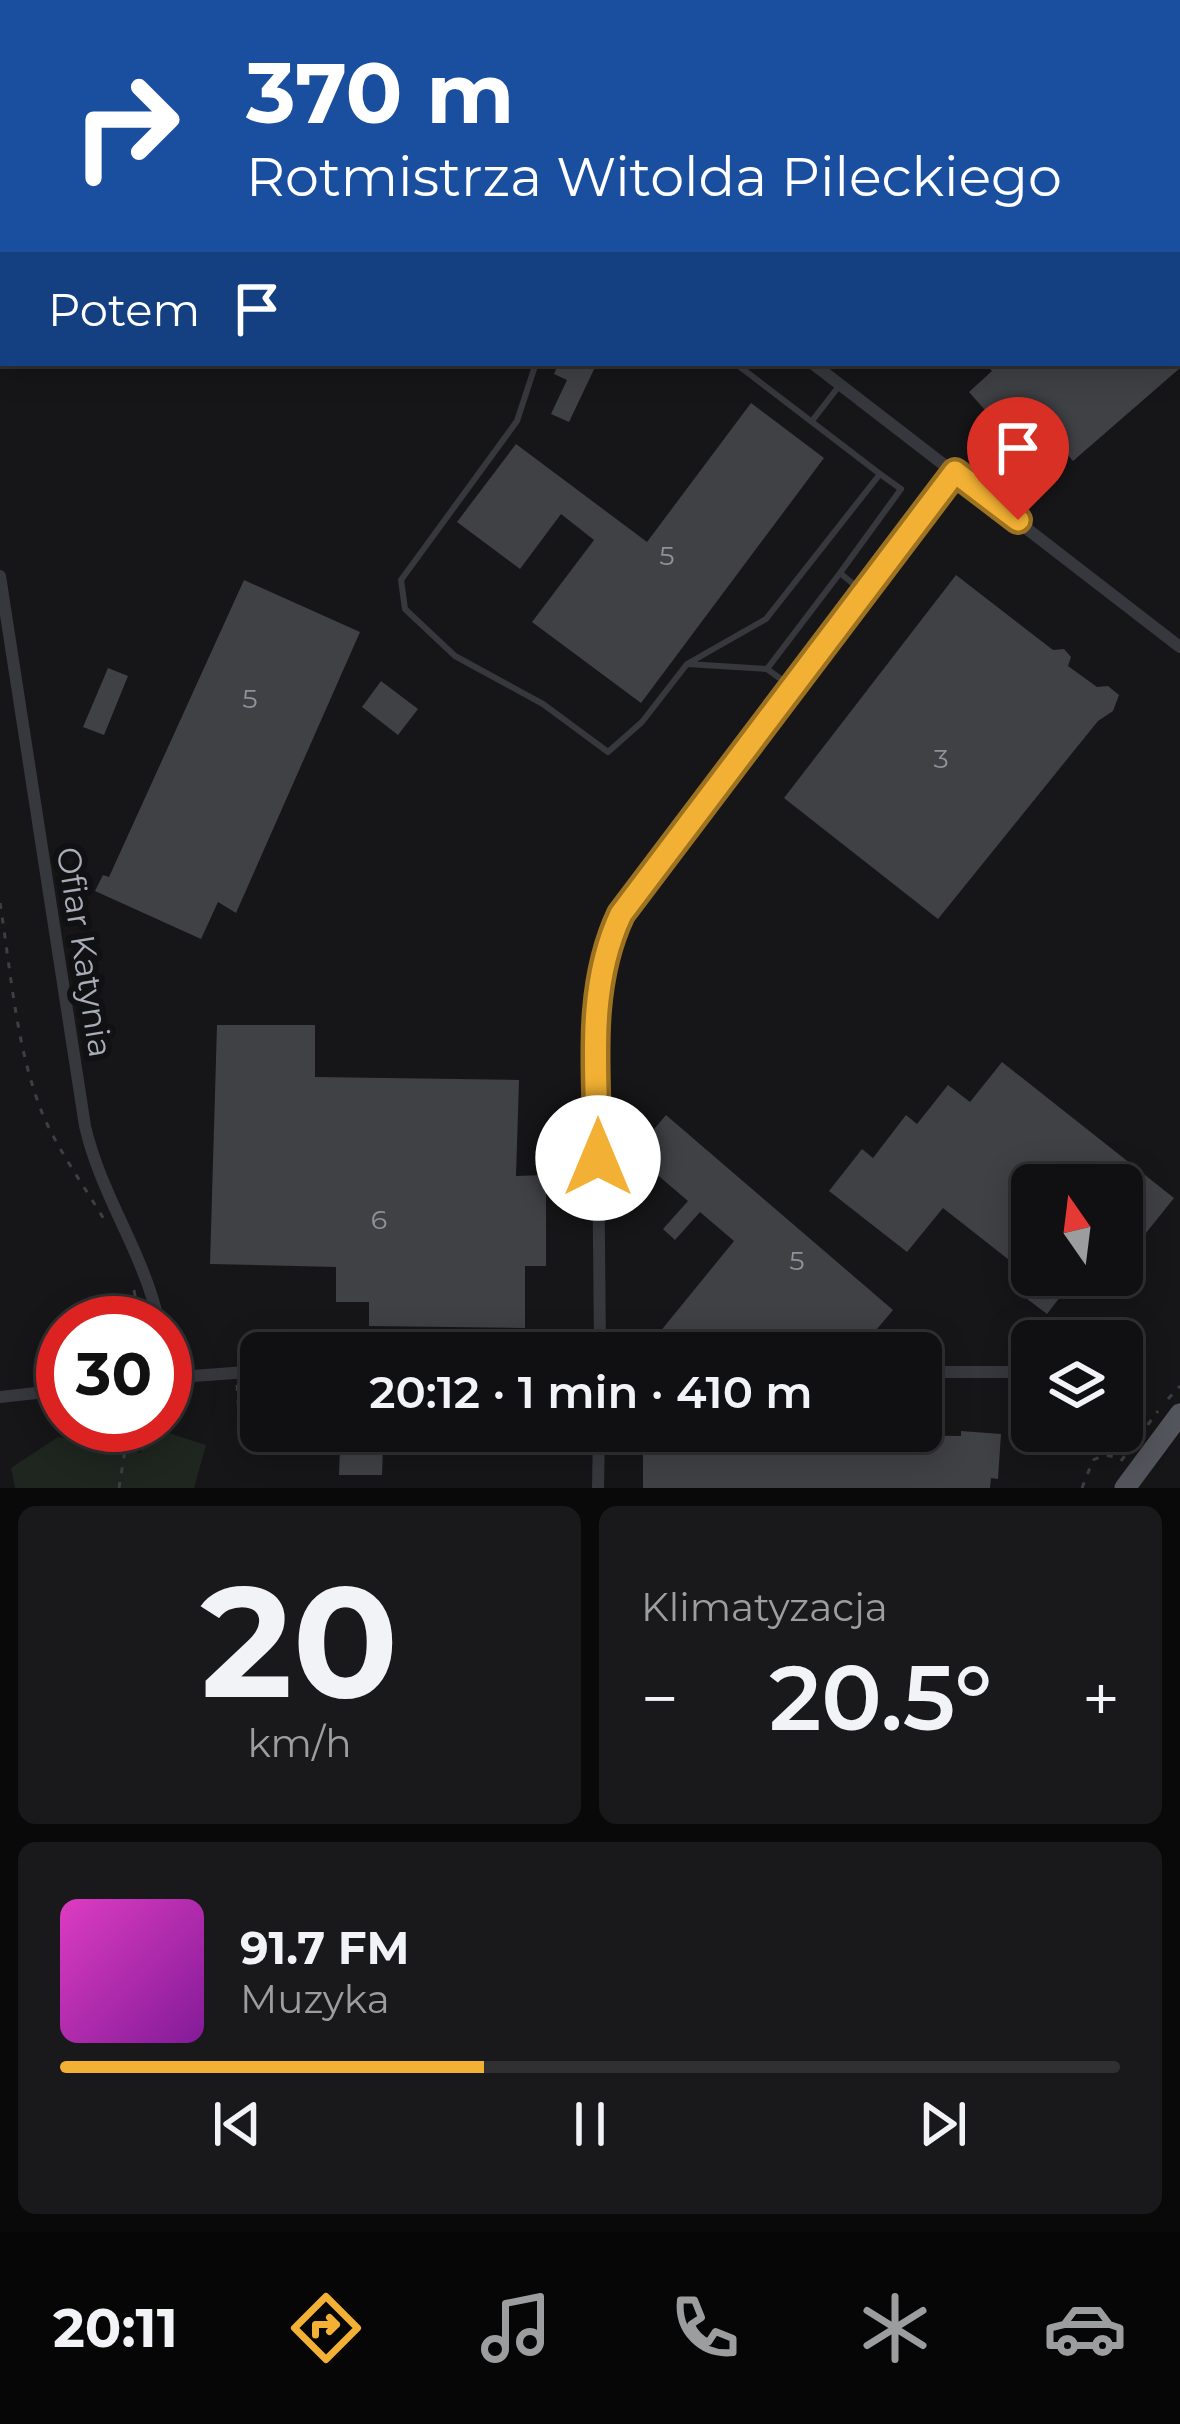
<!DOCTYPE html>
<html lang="pl">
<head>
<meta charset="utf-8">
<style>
	:root { --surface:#101012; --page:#19191b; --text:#f1f3f6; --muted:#9c9d9f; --line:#303032; --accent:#f2b134 }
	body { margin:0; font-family:Montserrat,sans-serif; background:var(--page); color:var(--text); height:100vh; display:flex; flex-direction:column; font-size:45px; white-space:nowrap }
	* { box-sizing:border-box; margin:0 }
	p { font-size:39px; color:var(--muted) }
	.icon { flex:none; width:66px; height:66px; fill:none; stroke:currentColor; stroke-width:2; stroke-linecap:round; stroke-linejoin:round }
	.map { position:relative; height:1488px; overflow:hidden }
	.drawer { display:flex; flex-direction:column; gap:18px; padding:18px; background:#09090a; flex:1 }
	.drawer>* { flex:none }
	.guide { position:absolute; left:0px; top:0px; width:1182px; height:366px; box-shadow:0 6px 30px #0003,0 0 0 3px var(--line); background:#1a4fa0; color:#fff; overflow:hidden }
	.needle { width:78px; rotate:346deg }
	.fabs { position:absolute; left:1011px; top:1164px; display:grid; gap:24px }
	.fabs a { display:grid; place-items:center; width:132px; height:132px; border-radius:18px; background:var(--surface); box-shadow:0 6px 30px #0003,0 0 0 3px var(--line); font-size:60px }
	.speed { position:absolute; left:36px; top:1296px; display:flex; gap:24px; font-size:60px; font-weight:700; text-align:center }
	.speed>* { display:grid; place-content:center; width:156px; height:156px; border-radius:50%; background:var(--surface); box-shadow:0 6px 30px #0003,0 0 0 3px var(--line); line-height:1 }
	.speed .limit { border:18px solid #d22; background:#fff; color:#111 }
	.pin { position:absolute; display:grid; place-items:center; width:102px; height:102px; color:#fff; margin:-123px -51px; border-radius:50% 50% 50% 0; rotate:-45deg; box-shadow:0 0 12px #0007 }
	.pin .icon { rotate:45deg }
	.me { position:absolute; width:132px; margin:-66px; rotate:0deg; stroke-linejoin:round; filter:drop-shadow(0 0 9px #0008) }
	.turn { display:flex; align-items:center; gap:42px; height:252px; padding:0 48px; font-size:54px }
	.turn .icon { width:156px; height:156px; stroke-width:2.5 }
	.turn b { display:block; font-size:84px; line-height:102px }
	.then { display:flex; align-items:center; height:114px; padding:0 48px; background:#0003; gap:24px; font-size:45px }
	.big { font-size:90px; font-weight:600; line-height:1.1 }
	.drawer .tile { flex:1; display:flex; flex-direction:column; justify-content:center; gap:18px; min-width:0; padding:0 42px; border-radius:18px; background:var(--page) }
	.drawer .dial { align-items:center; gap:0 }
	.dial b { font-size:156px; line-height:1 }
	.song { display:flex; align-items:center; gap:36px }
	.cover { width:144px; height:144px; border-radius:18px; background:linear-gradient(135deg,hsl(310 70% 55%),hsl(290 70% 35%)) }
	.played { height:12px; border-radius:6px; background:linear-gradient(90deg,var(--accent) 40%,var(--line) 40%) }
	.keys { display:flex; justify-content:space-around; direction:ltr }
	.heat { display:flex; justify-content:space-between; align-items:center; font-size:66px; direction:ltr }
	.drawer .tiles { flex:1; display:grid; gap:18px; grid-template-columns:1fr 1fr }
	.tile:last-child { grid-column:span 2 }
	.trip { position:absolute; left:240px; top:1332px; width:702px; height:120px; border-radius:18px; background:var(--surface); box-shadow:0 6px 30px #0003,0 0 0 3px var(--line); font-weight:600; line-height:120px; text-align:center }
	.menu { display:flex; height:192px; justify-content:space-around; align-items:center; background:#060607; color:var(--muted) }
	.menu .icon { width:84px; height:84px }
	.menu .selected { color:var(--accent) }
	.menu b { font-size:54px; color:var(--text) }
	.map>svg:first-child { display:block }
</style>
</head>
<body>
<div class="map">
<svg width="1180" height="1488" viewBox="0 0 1180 1488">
	<rect width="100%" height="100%" fill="#161618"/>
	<!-- green -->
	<path fill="#1e261f" d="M143 1425 206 1445 194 1488H15L11 1468 58 1437 141 1453Z"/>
	<!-- building -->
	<path fill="#404145" d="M559 363H597L569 422 551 414 567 380 554 374Z
		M985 363H1180V368L1073 461 1044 427 1019 449 969 392 992 371Z
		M751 403 824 458 641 703 532 622 594 540 561 514 520 569 457 522 516 444 647 542Z
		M956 575 1053 650 1064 649 1071 657 1068 666 1097 687 1108 686 1119 695 1113 711 1098 721 938 919 784 798Z
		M244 580 360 632 236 913 218 902 201 939 95 891 103 875 109 877Z
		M108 668 128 676 104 735 83 727Z
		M381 681 418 709 398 735 362 707Z
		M217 1025H315V1077L519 1080 516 1176 546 1175V1266H525V1328L369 1326V1302H336V1267L210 1264Z
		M1002 1062 1174 1198 1122 1263V1185H1032V1275H1077L1047 1314 1014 1289 1028 1275 943 1208 907 1252 829 1191 862 1149 873 1158 906 1115 917 1124 948 1085 970 1102Z
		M666 1115 893 1310 861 1348 850 1339 836 1352H678L659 1333 734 1241 700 1212 675 1240 663 1229 688 1201 633 1154Z
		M961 1431 1001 1434 998 1479 991 1478 990 1488H643V1432L961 1436Z
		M340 1448H383L382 1475H339Z"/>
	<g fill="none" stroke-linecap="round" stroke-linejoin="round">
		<!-- path -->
		<path stroke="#3d3f44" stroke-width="3" stroke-dasharray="6 9" stroke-linecap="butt" d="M0 903C11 972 16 1049 43 1115 59 1152 85 1187 105 1221
			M134 1290 140 1323
			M237 1385 239 1413
			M1168 1399 1180 1386
			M1121 1461 1158 1411
			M119 1488 129 1425
			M1082 1488 1093 1460 1104 1455 1121 1458"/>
		<!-- lane -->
		<path stroke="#37383d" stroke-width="6" d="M536 363 517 421 401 580 405 609 455 656 543 704 608 752 642 722 687 664 767 669 789 685
			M735 363 880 474
			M812 421 839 386
			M687 664 766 619 880 474 901 489 840 573
			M767 669 840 573 862 591"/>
		<!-- street -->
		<path stroke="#37383d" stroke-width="12" d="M69 0 78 3
			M812 363 1180 647
			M0 576 85 1126C101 1196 144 1253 159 1323
			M165 1353 170 1377
			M600 1353 597 1020C599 968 611 930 639 886L955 473
			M921 1372H1031
			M165 1378 261 1371
			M0 1397 63 1390
			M598 1488 599 1431"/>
		<!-- primary -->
		<path stroke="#53555c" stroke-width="21" d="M1125 1488 1180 1414"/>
	</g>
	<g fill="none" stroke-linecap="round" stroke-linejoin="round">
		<!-- route casing -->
		<g stroke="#9d7322" stroke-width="30">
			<path id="route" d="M598 1158C597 1076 585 990 621 914L955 472 1018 520"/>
		</g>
		<!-- route -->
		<use href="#route" stroke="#f2b134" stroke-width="21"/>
	</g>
	<g text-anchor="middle" stroke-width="12" stroke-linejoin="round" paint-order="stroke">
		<!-- number labels -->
		<g font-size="27" fill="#8e929b">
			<text x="667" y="565">5</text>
			<text x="250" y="708">5</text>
			<text x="941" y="768">3</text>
			<text x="379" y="1229">6</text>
			<text x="797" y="1270">5</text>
		</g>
		<!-- street labels -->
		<g font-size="33" fill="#a8adb8" stroke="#111113">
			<text transform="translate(85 952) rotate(81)" y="12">Ofiar Katynia</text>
		</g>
	</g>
</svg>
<div class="fabs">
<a><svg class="needle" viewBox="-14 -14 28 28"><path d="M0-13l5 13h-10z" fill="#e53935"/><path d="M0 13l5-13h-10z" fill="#9c9d9f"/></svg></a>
<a><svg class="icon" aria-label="layers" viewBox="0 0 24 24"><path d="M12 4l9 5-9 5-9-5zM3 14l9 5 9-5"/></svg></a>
</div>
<div class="speed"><div class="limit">30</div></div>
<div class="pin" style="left:1018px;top:520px;background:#d93025"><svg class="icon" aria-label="arrive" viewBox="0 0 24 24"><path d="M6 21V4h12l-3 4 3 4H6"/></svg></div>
<svg class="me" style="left:598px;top:1158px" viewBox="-20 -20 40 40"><circle r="19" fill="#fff"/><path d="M0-13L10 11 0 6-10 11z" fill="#f2b134"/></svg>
<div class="trip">20:12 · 1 min · 410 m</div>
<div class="guide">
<div class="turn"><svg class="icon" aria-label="right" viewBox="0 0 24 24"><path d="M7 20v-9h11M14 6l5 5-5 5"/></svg><div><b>370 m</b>Rotmistrza Witolda Pileckiego</div></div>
<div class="then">Potem<svg class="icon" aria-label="arrive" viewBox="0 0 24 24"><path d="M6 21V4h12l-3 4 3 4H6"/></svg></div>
</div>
</div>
<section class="drawer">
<div class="tiles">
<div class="tile dial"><b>20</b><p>km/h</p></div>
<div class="tile"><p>Klimatyzacja</p>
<div class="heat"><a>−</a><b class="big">20.5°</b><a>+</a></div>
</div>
<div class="tile">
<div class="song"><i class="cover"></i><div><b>91.7 FM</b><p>Muzyka</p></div></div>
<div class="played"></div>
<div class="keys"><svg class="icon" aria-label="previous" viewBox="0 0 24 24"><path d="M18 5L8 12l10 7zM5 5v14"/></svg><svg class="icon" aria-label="pause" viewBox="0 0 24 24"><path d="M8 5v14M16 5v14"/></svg><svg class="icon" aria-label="next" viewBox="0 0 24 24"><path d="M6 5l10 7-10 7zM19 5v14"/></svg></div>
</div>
</div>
</section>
<nav class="menu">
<b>20:11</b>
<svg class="icon selected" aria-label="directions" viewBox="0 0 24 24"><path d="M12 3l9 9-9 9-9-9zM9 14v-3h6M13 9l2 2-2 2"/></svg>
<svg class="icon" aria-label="music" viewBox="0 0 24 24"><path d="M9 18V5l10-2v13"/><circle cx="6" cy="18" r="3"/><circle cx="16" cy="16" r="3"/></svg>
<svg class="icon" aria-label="phone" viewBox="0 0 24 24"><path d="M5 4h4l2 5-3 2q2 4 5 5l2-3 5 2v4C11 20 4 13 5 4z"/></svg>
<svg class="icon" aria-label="climate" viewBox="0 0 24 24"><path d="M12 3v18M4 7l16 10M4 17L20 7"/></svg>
<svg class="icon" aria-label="car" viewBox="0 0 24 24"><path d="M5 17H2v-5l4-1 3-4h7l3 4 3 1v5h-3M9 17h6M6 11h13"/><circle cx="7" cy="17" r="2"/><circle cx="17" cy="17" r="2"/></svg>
</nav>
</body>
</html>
